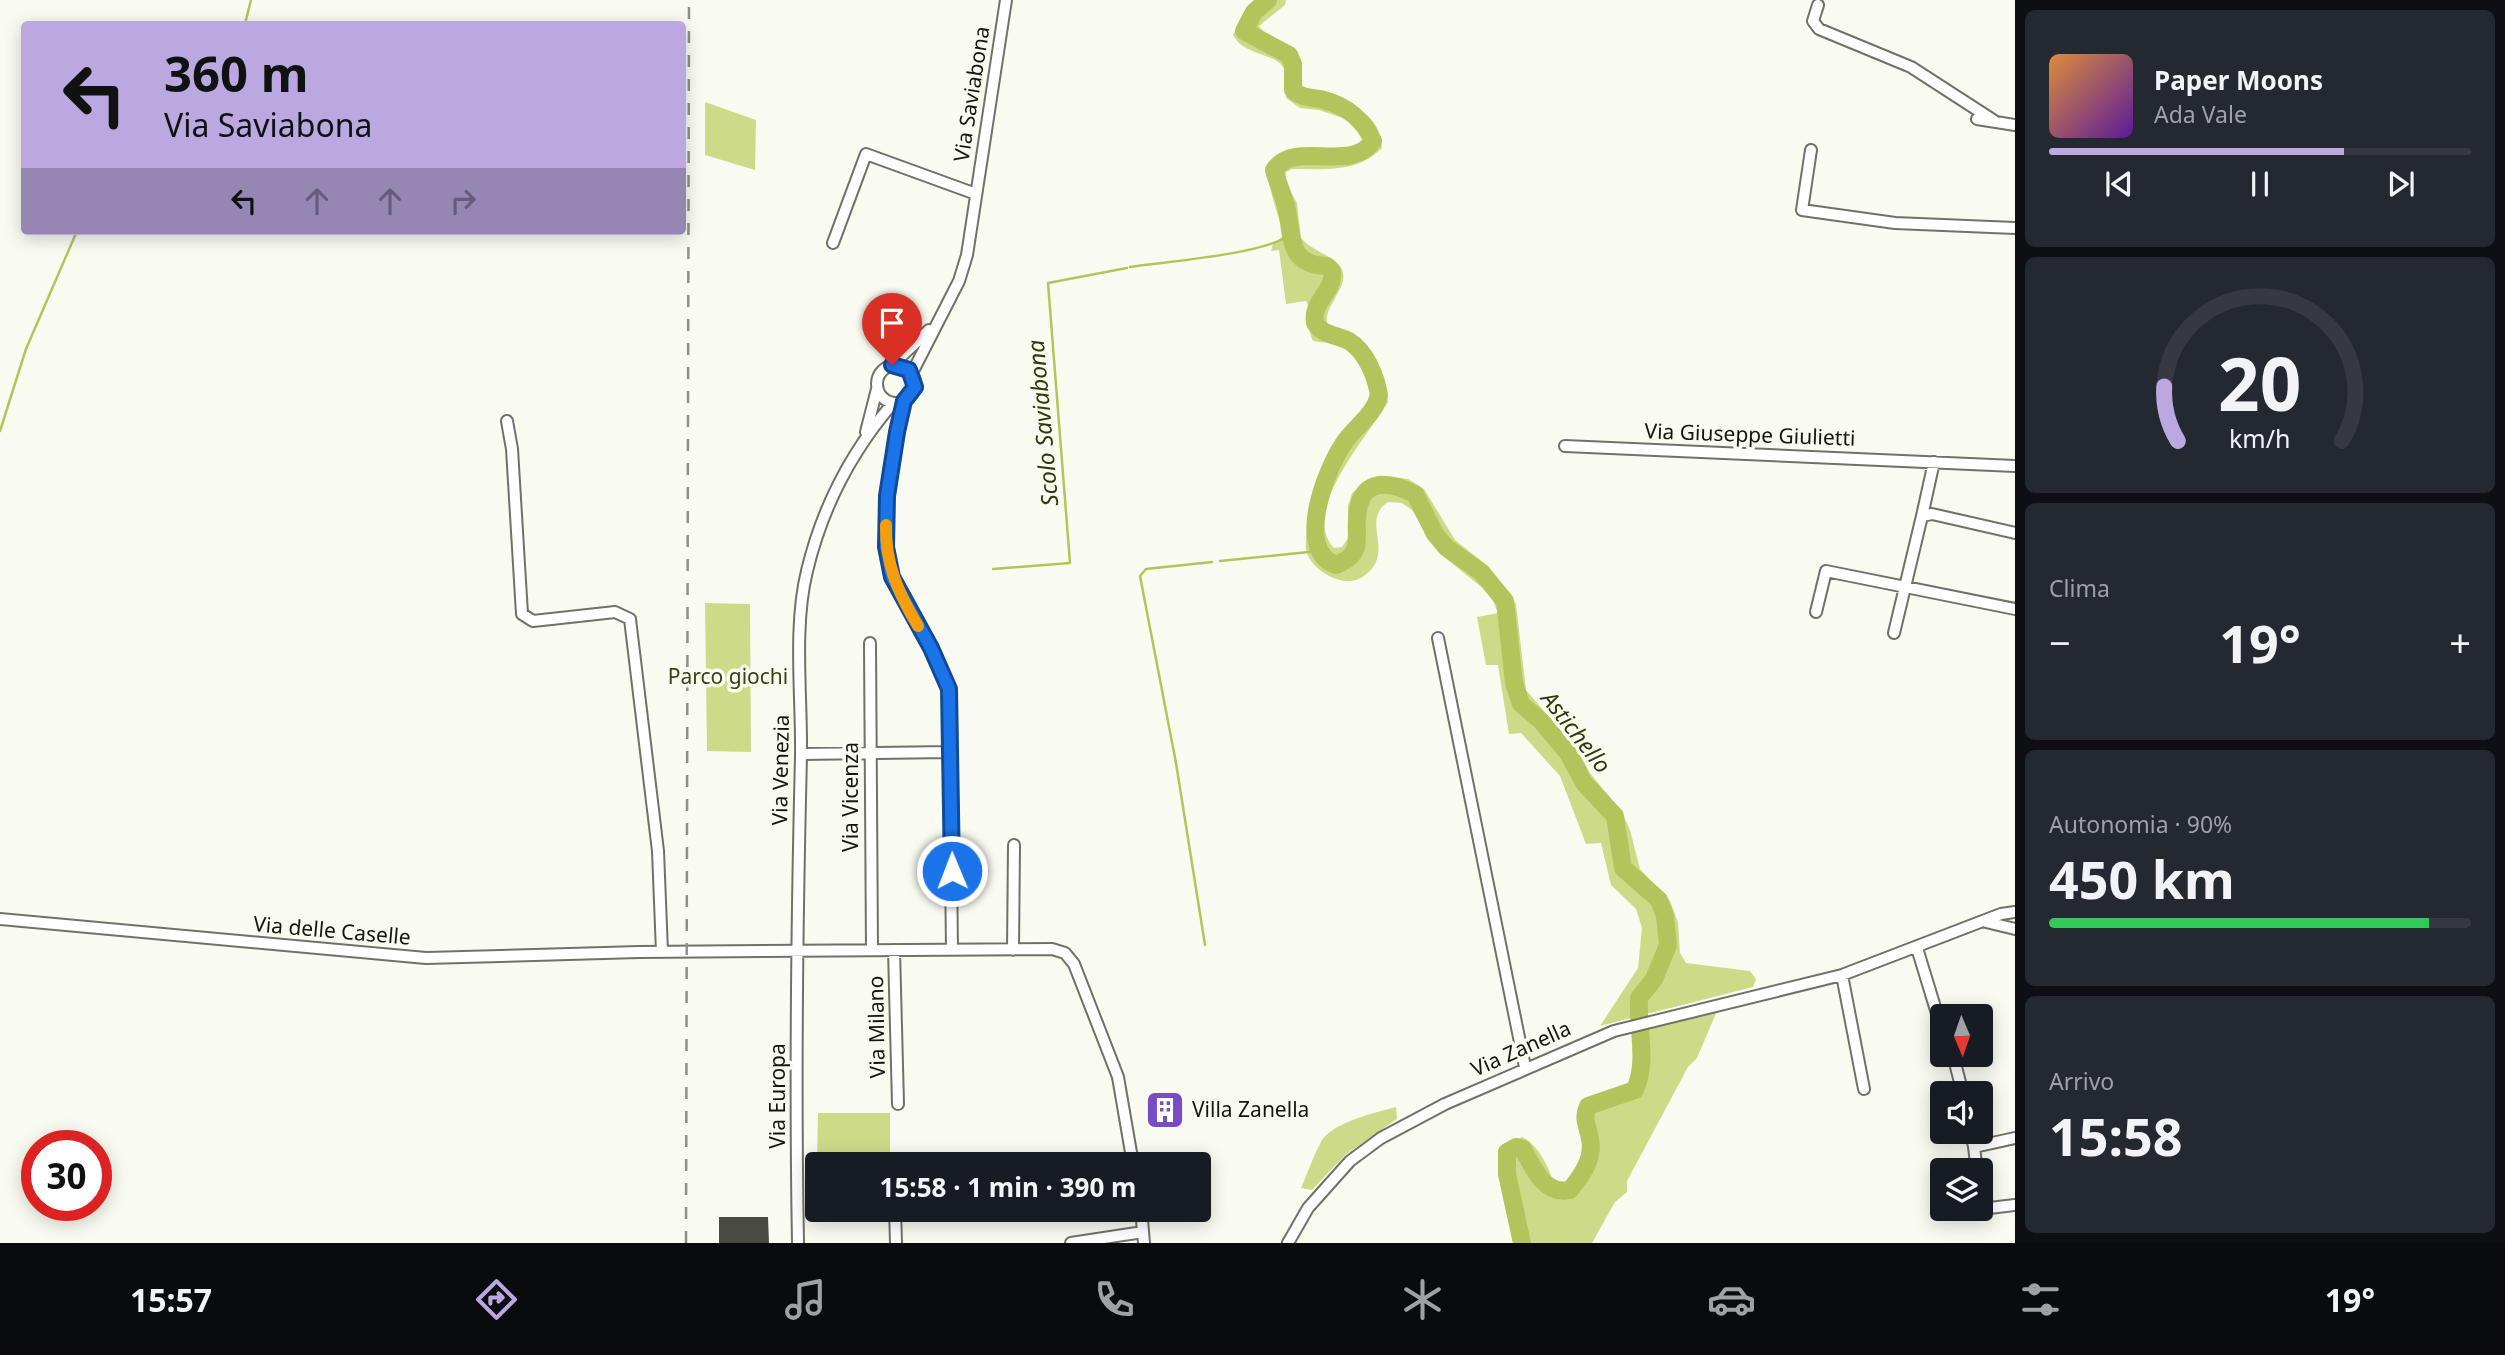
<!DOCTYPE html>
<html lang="it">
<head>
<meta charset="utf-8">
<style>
	:root { --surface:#171b24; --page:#242831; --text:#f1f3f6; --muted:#9ea1a6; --line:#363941; --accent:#bba8e0 }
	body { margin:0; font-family:"Noto Sans",sans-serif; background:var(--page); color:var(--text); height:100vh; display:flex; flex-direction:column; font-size:26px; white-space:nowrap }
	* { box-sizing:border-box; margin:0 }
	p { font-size:23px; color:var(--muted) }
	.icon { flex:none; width:38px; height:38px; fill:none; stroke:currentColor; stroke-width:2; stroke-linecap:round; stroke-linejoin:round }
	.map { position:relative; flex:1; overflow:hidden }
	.side { display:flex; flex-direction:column; gap:10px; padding:10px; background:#0d0f14; width:490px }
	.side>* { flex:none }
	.banner { position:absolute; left:21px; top:21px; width:665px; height:214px; border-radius:7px; box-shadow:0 4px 18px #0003; background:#bba8e0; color:#111; overflow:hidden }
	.needle { width:46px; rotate:178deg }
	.fabs { position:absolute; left:1930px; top:1004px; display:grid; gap:14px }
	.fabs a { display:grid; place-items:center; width:63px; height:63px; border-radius:7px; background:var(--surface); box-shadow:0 4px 18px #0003; font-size:35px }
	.speed { position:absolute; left:21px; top:1130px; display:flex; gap:14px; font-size:35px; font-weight:700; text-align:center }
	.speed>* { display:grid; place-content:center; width:91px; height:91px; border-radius:50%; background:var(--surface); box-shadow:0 4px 18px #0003; line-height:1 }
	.speed .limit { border:10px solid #d22; background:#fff; color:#111 }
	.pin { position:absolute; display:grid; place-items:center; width:60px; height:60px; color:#fff; margin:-72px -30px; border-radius:50% 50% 50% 0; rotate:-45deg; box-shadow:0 0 7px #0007 }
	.pin .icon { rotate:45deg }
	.me { position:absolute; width:77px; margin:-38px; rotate:359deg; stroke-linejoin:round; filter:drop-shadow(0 0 5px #0008) }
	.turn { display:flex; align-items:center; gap:24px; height:147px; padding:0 28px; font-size:32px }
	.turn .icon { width:91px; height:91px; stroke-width:2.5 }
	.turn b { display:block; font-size:49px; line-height:60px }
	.lanes { display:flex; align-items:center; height:66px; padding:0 28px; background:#0003; justify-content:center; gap:35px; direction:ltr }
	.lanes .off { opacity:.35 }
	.big { font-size:52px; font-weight:700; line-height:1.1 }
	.side .widget { flex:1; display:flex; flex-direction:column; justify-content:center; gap:10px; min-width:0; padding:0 24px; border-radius:10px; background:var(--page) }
	.side .dial { align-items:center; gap:0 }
	.dial svg { height:182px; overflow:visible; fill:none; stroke:var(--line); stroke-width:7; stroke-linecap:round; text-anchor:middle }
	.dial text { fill:var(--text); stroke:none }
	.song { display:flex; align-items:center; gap:21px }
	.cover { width:84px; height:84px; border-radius:10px; background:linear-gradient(135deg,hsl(30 70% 55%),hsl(270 70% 35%)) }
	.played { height:7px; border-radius:4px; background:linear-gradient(90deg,var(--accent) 70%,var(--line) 70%) }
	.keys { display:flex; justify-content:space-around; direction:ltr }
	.heat { display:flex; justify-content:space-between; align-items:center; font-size:38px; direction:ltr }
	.charge { height:10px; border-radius:5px; background:linear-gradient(90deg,#34c759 90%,var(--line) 0) }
	.trip { position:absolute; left:805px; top:1152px; width:406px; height:70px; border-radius:7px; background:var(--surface); box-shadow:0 4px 18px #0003; font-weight:700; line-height:70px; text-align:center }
	.dock { display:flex; height:112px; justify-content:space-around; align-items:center; background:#090b0e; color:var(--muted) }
	.dock .icon { width:49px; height:49px }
	.dock .selected { color:var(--accent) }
	.dock b { font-size:32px; color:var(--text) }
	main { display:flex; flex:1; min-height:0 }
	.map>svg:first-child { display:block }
</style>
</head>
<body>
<main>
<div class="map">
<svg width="2015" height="1243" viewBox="0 0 2015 1243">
	<rect width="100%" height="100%" fill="#f9fbf0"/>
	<!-- green -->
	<path fill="#cddb88" d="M1258 0H1286L1285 5 1259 26C1265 37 1288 43 1298 52L1302 87C1335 98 1381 106 1382 148 1358 173 1325 169 1292 169L1286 172V183L1297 203 1301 238C1313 251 1328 254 1337 263 1357 281 1324 303 1327 323 1336 329 1348 332 1357 338 1379 354 1385 377 1388 402 1369 435 1299 511 1334 548L1342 547 1348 538V506L1352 493 1368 480 1384 476 1408 479 1424 489 1455 540 1489 567 1516 604 1526 690 1579 752 1590 773 1621 811 1630 830 1640 869 1670 901 1678 922 1680 953 1686 963 1750 971 1756 979 1753 987 1600 1026 1638 968 1642 928 1636 909 1611 885 1601 843 1586 844 1560 776 1521 733 1509 734 1498 665H1486L1477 617 1498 613 1490 594 1438 552 1412 510 1402 503 1388 502C1359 521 1397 552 1364 576 1352 584 1342 582 1329 576 1318 570 1308 561 1306 549 1303 526 1328 457 1340 437 1351 421 1370 418 1374 398 1369 380 1355 349 1335 344 1328 342 1321 343 1313 341 1306 327 1313 314 1306 301L1286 304 1279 250 1271 251 1273 244 1284 235C1276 205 1266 192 1272 159L1358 153 1365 148 1368 138 1354 122 1319 110 1300 108 1286 98C1286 89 1288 77 1284 69 1276 52 1245 57 1233 35L1243 16Z
		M705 102 756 120 755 170 705 155Z
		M705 603 750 604 751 752 707 751Z
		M1717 1011 1697 1058 1688 1067 1627 1181V1192L1615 1202 1592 1243H1514L1501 1164 1510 1143 1522 1137C1539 1145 1549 1168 1554 1184L1566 1188C1587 1156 1586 1143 1581 1107 1588 1097 1594 1096 1605 1094 1641 1089 1633 1059 1632 1031Z
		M1396 1107 1397 1119 1345 1155 1312 1190 1301 1188C1308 1173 1313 1156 1321 1142 1330 1123 1377 1112 1396 1107Z
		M818 1113H890V1164L885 1161 817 1162Z"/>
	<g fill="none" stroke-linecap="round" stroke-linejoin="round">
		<!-- stream -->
		<path stroke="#b4c45d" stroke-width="2.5" d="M245 24 251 0
			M1130 267C1171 261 1257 255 1289 236
			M0 431 26 349 77 231
			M1220 561 1318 551
			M993 569 1070 563 1048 283 1127 268
			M1205 945 1176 763 1140 576 1146 569 1212 562"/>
		<!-- river -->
		<path stroke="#b4c45d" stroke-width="18" d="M1268 0 1254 12 1244 31 1289 55 1293 64V90C1302 99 1313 97 1324 100 1346 106 1364 120 1373 141 1351 174 1295 139 1274 170 1277 182 1283 194 1286 206 1293 234 1286 265 1327 266L1332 271C1335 292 1311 301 1315 323 1322 335 1337 335 1349 341 1366 351 1376 377 1379 395 1374 416 1356 425 1344 443 1326 469 1294 550 1336 565 1345 561 1353 557 1356 547 1358 538 1356 528 1357 519 1359 479 1385 479 1415 494L1435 534 1447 548 1481 572 1505 601 1514 683 1521 704 1541 721 1568 753 1584 783 1615 816 1623 868 1659 900 1665 916 1668 945 1654 979 1639 998C1637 1029 1648 1060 1635 1090L1588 1106C1582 1119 1588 1126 1590 1139 1594 1159 1582 1175 1570 1190 1544 1195 1534 1169 1523 1149L1516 1147 1507 1152V1174L1522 1243"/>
	</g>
	<!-- building -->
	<path fill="#494b42" d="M1157 1100 1174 1102 1172 1126 1154 1123Z
		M719 1217H768L769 1243H719Z"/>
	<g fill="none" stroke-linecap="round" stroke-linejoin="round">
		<!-- minor casing -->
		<g stroke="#707268" stroke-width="14">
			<path id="minor" d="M1818 5 1813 21 1819 29 1911 67 1996 122
				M1977 119 2015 125
				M1811 150 1802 210 1895 223 2015 228
				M833 243 866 154 976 194
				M877 384a19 19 0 1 1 38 0a19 19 0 1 1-38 0Z
				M892 365 929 330
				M912 373 959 281 967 255 1006 0
				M904 401 887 496 886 547 892 577 931 647 949 689 952 950
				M507 421 512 449 522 614 533 621 615 612 630 619 658 851 662 952
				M866 432 877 389
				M1565 446 2015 466
				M1922 516 1934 462
				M1816 612 1826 571 2015 609
				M1894 633 1922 516 1932 514 2015 533
				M1438 638 1525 1067
				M870 643 872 950
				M801 754 950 752
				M0 919 426 958 639 952 1052 949 1065 953 1074 964 1118 1077 1133 1164
				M1986 922 2015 929
				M1917 948 1942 1030
				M894 950 898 1104
				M1013 950 1014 845
				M1842 975 1864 1089
				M1953 1055 1963 1094
				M1981 1119 1982 1118
				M1971 1132 1974 1147
				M1977 1171 1974 1147 2015 1138
				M895 1209 896 1243
				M1141 1209 1144 1243
				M1981 1209 2015 1205
				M798 1243C795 1081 797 918 801 756 802 698 793 627 807 571 822 508 851 452 893 403
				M1071 1243 1143 1232
				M1288 1243 1308 1208 1350 1161 1381 1138 1445 1104 1614 1031 1842 975 2001 914 2015 912"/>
		</g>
		<!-- minor -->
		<use href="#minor" stroke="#fff" stroke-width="10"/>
		<!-- rail -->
		<path stroke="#8e9088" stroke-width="2.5" stroke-dasharray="12 12" stroke-linecap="butt" d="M686 1243 689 0"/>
	</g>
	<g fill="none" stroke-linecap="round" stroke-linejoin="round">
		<!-- route casing -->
		<g stroke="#114b97" stroke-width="18">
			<path id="route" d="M892 365 909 370 915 387 904 401 897 432 887 496 886 547 892 577 931 648 949 689 952 871"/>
		</g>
		<!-- route -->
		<use href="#route" stroke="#1a73e8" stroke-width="12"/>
		<!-- slow -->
		<path stroke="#f59e0b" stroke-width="12" d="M886 525C885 563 898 593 918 626"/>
	</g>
	<!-- icons -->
	<defs>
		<g id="building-square" transform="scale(2.0125)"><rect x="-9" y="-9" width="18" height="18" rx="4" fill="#784cc5" stroke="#f9fbf0"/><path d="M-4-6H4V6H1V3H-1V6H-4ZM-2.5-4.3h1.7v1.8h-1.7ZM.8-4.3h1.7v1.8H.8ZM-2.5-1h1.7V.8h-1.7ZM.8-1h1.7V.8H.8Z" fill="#fff"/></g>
	</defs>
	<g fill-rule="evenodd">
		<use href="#building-square" x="1165" y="1110"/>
	</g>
	<g text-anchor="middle" stroke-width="7" stroke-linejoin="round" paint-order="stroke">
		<!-- street labels -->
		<g font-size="21" fill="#151612" stroke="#f9fbf0">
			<text transform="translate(972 94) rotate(-81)" y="7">Via Saviabona</text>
			<text transform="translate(1750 435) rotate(2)" y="7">Via Giuseppe Giulietti</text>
			<text transform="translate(781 770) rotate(-89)" y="7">Via Venezia</text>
			<text transform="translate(851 797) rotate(-90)" y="7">Via Vicenza</text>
			<text transform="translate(332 931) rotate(5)" y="7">Via delle Caselle</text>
			<text transform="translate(877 1027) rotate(-91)" y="7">Via Milano</text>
			<text transform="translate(1521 1049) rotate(-24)" y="7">Via Zanella</text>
			<text transform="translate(778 1096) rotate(-90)" y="7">Via Europa</text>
		</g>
		<!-- park labels -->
		<g font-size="21" fill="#3a4015" stroke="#f9fbf0">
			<text x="728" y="684">Parco giochi</text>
		</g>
		<!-- poi labels -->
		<g font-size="21" fill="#151612" stroke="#f9fbf0" text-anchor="start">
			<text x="1192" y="1117">Villa Zanella</text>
		</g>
		<!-- water labels -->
		<g font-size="23" font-style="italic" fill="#32370c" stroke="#f9fbf0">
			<text transform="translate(1043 423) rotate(-95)" y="8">Scolo Saviabona</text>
			<text transform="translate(1576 732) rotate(52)" y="8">Astichello</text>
		</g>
	</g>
</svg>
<div class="fabs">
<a><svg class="needle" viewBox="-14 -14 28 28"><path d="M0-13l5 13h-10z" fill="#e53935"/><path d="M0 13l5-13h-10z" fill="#9ea1a6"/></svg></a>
<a><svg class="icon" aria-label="sound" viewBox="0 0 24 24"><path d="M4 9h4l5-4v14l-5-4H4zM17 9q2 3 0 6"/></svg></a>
<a><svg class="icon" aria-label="layers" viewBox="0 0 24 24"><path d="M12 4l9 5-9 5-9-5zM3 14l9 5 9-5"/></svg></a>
</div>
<div class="speed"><div class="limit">30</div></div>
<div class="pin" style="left:892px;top:365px;background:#d93025"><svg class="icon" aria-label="arrive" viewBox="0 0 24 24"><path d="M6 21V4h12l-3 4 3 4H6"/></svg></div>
<svg class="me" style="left:952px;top:871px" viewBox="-20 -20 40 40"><circle r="17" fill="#1a73e8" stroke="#fff" stroke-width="3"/><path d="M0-11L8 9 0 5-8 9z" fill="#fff"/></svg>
<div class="trip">15:58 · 1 min · 390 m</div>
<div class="banner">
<div class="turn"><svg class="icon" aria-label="left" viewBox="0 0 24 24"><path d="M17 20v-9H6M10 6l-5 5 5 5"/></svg><div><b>360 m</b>Via Saviabona</div></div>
<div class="lanes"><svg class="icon" aria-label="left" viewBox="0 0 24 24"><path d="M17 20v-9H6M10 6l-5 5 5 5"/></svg><svg class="icon off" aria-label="ahead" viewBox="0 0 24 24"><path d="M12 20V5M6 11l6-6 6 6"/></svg><svg class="icon off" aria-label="ahead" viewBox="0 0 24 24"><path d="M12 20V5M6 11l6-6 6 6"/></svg><svg class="icon off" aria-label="right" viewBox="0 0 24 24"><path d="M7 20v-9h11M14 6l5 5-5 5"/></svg></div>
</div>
</div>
<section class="side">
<div class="widget">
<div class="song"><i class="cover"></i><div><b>Paper Moons</b><p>Ada Vale</p></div></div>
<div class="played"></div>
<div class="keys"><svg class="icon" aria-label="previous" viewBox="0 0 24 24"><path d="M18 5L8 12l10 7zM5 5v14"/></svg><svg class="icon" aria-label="pause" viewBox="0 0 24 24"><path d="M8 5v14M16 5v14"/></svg><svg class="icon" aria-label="next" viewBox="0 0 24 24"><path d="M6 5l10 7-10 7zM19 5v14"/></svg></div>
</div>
<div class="widget dial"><svg viewBox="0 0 100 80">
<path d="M14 69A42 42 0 1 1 86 69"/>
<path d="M14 69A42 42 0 0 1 8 45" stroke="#bba8e0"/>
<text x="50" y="56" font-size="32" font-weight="700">20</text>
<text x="50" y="72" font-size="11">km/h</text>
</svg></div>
<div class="widget"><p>Clima</p>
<div class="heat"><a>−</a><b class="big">19°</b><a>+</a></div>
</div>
<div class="widget"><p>Autonomia · 90%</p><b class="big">450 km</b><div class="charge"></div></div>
<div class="widget"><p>Arrivo</p><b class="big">15:58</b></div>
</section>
</main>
<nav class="dock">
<b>15:57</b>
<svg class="icon selected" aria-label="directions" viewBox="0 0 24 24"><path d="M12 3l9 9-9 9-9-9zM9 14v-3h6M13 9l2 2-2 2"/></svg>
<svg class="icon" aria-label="music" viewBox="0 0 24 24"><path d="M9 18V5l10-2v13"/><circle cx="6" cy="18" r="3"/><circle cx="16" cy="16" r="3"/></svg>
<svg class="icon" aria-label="phone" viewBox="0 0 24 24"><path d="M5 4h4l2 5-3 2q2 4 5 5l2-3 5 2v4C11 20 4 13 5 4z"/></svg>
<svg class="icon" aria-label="climate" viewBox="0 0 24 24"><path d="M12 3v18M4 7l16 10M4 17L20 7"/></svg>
<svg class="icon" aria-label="car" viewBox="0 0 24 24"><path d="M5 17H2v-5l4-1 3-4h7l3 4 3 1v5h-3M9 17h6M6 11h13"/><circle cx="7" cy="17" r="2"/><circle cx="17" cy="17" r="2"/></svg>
<svg class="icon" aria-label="filters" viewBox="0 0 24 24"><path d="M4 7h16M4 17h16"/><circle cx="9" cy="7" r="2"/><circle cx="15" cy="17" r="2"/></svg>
<b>19°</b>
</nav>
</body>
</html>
